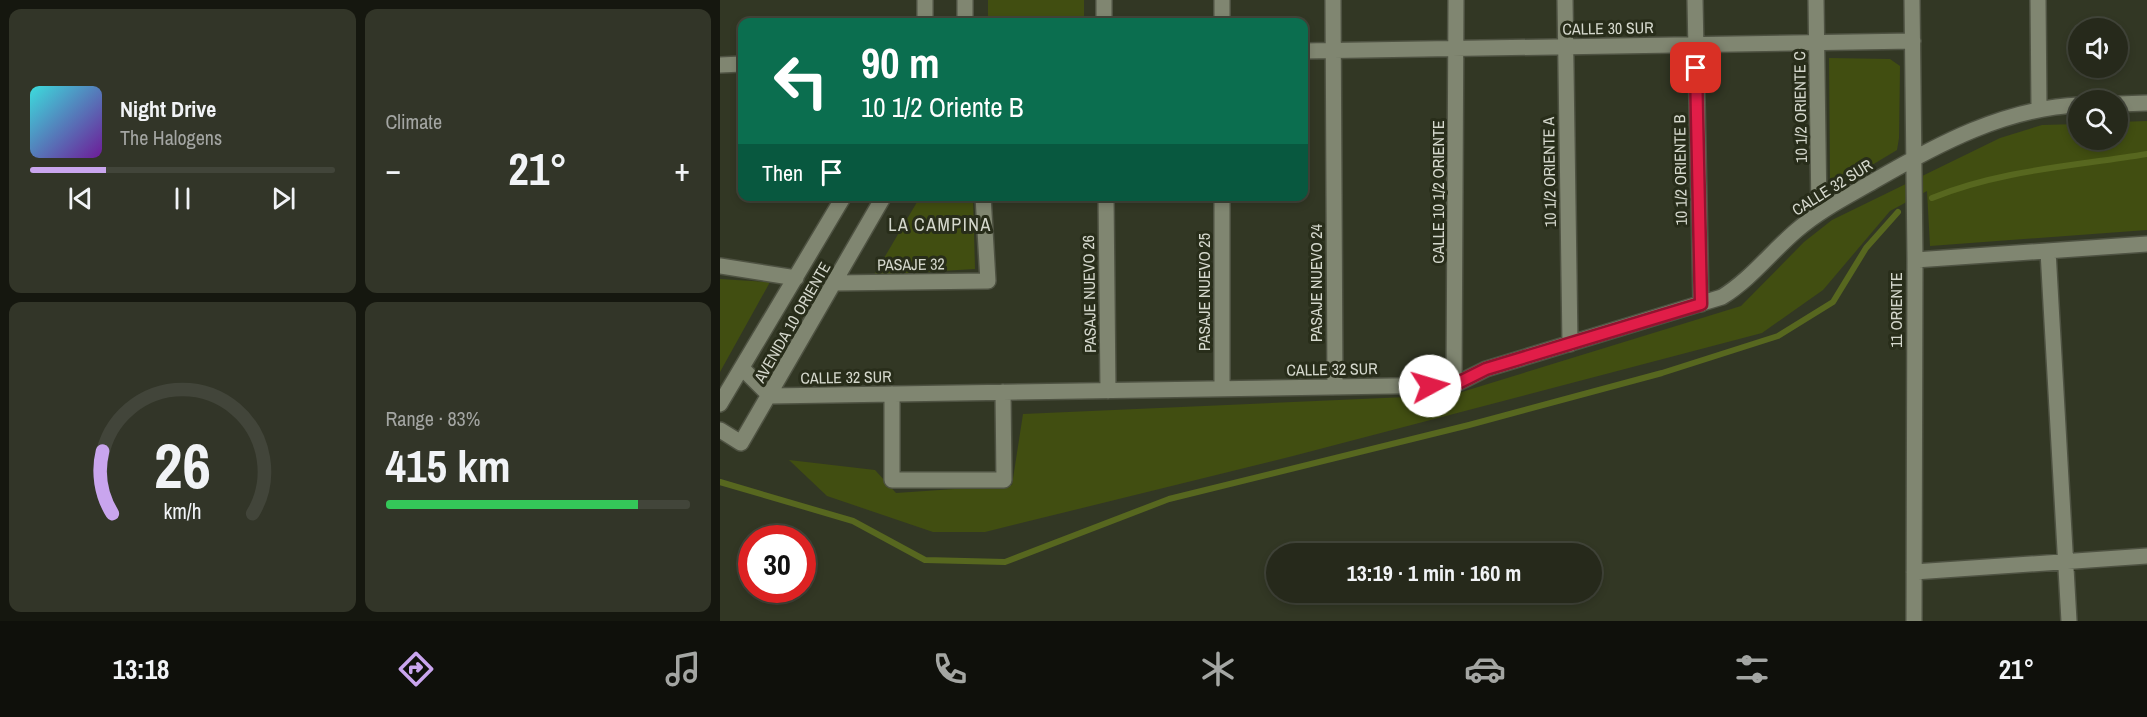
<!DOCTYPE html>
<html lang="en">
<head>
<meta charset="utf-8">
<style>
	:root { --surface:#26291b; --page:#323528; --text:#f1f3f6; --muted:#a4a6a3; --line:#42453a; --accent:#c9a5ee }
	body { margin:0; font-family:"Archivo Narrow",sans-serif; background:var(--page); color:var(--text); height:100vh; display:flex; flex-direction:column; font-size:22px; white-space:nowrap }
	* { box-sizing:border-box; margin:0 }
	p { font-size:20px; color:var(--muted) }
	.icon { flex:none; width:33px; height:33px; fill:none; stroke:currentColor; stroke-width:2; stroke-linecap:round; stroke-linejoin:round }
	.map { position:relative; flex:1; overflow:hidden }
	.panel { display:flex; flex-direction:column; gap:9px; padding:9px; background:#15170f; width:720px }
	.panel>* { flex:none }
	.top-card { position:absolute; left:18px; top:18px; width:570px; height:183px; border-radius:12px; box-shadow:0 3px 9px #0003,0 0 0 2px var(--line); background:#0b6e4f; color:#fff; overflow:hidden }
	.controls { position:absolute; left:1348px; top:18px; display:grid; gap:12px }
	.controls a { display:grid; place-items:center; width:60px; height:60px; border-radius:50%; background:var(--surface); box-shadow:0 3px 9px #0003,0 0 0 2px var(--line); font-size:30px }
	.speed { position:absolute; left:18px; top:525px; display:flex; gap:12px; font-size:30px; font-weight:700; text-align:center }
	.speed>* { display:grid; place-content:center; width:78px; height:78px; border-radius:50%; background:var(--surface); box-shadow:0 3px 9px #0003,0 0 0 2px var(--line); line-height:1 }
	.speed .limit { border:9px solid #d22; background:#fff; color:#111 }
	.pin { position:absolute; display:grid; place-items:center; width:51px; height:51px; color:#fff; margin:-26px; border-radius:12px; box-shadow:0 3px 9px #0006 }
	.me { position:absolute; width:66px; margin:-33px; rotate:84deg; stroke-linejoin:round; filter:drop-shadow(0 0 4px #0008) }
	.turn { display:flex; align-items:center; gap:21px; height:126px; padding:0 24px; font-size:27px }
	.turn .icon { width:78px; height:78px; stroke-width:2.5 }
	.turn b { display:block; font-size:42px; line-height:51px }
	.then { display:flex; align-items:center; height:57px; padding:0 24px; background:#0003; gap:12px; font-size:22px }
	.big { font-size:45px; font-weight:700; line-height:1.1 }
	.panel .card { flex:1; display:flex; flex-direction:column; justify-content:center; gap:9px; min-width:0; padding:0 21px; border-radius:12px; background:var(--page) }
	.panel .dial { align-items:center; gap:0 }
	.dial svg { height:156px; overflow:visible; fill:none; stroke:var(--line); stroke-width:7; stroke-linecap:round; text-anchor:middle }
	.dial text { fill:var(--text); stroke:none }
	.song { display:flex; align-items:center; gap:18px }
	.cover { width:72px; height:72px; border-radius:9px; background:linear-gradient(135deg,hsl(180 70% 55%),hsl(280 70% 35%)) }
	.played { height:6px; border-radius:3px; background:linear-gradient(90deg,var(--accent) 25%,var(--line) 25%) }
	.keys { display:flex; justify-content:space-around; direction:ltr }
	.heat { display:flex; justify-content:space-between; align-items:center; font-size:33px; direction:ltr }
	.charge { height:9px; border-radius:4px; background:linear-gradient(90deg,#34c759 83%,var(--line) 0) }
	.panel .tiles { flex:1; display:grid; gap:9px; grid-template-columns:repeat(2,1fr) }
	.trip { position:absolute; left:546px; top:543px; width:336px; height:60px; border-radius:30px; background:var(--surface); box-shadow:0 3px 9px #0003,0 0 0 2px var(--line); font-weight:700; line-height:60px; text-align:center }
	.tab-bar { display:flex; height:96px; justify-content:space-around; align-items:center; background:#0f100b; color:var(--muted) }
	.tab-bar .icon { width:42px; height:42px }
	.tab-bar .selected { color:var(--accent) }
	.tab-bar b { font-size:27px; color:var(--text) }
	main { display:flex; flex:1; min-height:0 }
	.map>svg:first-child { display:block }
</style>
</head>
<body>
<main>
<section class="panel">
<div class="tiles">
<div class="card">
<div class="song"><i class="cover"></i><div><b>Night Drive</b><p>The Halogens</p></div></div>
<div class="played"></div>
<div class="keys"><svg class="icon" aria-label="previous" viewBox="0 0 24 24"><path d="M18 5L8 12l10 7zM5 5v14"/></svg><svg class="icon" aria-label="pause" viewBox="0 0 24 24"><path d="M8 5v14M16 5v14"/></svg><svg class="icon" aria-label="next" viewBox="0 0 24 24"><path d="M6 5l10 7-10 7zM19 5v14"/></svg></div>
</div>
<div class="card"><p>Climate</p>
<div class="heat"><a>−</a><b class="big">21°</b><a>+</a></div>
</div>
<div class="card dial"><svg viewBox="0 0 100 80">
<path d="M14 69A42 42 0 1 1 86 69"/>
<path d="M14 69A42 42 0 0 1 9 37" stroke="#c9a5ee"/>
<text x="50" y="56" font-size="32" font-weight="700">26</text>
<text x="50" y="72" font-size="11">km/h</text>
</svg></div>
<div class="card"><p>Range · 83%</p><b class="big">415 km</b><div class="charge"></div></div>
</div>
</section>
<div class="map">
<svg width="1427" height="621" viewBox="0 0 1427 621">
	<rect width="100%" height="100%" fill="#323724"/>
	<!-- green -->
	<path fill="#414e11" d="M268 0H364V16L268 19Z
		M1109 58 1170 59 1180 66 1179 138 1177 150 1117 186 1110 182Z
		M1427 121V230L1210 246 1207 191 1170 211 1103 290 1042 333 573 456 265 532H213L107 496 69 460 155 470 176 493 292 485 303 414 732 395 1021 306 1084 242 1112 220 1280 138 1322 125 1359 124V140H1398V122Z
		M200 197H253L255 269 154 275Z
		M0 279 50 282 0 372Z"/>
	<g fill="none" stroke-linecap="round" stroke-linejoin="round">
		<!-- stream -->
		<path stroke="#57671f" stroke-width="6" d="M1212 198C1280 170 1355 166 1427 154
			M0 482 133 521 205 560 285 562 449 499 749 425 942 373 1058 336 1113 302 1146 248 1178 212"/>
		<!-- street casing -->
		<g stroke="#4e5242" stroke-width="18">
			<path id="street" d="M205 0V22
				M245 0V22
				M384 0V22
				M613 0 615 387
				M845 0 850 344
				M975 0 981 304
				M1096 0 1099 213
				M1192 0 1195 260 1194 621
				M1318 0 1319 108
				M502 22V0
				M584 51 1193 41
				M0 65 22 64
				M1398 104 1427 103
				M386 196 388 391
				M1328 251 1349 621
				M1195 260 1427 244
				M0 266 76 278
				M114 283 268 281 263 196
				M22 368 50 396 734 385 766 369 1002 297C1031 279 1051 252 1077 230 1100 210 1128 196 1154 181 1218 144 1285 108 1359 105
				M734 385 736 0
				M502 388V196
				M172 394V480H284L283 392
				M0 404 124 196
				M0 430 21 443 164 196
				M1194 572 1427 556"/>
		</g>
		<!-- street -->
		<use href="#street" stroke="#808671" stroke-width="15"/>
	</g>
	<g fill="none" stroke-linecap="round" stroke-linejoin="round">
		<!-- route casing -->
		<g stroke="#92132f" stroke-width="15">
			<path id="route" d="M710 386 734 385 766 369 981 304 976 68"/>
		</g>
		<!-- route -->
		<use href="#route" stroke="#e11d48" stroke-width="10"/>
	</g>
	<g text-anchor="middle" stroke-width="6" stroke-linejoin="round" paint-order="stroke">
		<!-- street labels -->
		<g font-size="16" fill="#d5d8cd" stroke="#282d1a">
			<text transform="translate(888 28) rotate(-1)" y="6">CALLE 30 SUR</text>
			<text transform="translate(1080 107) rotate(-91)" y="6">10 1/2 ORIENTE C</text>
			<text transform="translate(960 170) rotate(-91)" y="6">10 1/2 ORIENTE B</text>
			<text transform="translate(829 172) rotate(-91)" y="6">10 1/2 ORIENTE A</text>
			<text transform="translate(1112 187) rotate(-32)" y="6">CALLE 32 SUR</text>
			<text transform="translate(718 192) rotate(-90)" y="6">CALLE 10 1/2 ORIENTE</text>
			<text transform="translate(191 264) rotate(-1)" y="6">PASAJE 32</text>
			<text transform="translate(596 283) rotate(-90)" y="6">PASAJE NUEVO 24</text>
			<text transform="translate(484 292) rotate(-90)" y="6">PASAJE NUEVO 25</text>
			<text transform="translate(369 294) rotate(-91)" y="6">PASAJE NUEVO 26</text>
			<text transform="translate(1176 310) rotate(-90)" y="6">11 ORIENTE</text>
			<text transform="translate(72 322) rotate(-60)" y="6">AVENIDA 10 ORIENTE</text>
			<text transform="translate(612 369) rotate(-1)" y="6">CALLE 32 SUR</text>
			<text transform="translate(126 377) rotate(-1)" y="6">CALLE 32 SUR</text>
		</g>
		<!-- neighbourhood labels -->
		<g font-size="18" letter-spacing="1.5" fill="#d5d8cd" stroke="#282d1a">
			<text x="220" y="231">LA CAMPINA</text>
		</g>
	</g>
</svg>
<div class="controls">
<a><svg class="icon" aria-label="sound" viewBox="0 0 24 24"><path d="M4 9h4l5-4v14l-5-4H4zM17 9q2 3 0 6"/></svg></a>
<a><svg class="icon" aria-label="search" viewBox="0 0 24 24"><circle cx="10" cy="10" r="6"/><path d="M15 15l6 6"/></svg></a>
</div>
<div class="speed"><div class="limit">30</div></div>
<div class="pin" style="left:976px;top:68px;background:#d93025"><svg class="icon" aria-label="arrive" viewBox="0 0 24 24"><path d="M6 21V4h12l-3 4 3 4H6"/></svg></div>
<svg class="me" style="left:710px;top:386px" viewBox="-20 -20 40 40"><circle r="19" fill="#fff"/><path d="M0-13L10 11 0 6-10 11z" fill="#e11d48"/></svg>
<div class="trip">13:19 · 1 min · 160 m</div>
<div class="top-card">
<div class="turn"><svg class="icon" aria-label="left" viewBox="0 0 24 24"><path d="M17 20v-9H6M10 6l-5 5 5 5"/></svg><div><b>90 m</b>10 1/2 Oriente B</div></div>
<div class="then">Then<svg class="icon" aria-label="arrive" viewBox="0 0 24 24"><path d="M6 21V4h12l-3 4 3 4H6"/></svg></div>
</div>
</div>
</main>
<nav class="tab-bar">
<b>13:18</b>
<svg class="icon selected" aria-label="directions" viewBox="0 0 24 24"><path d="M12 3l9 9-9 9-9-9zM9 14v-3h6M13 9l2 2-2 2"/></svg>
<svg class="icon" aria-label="music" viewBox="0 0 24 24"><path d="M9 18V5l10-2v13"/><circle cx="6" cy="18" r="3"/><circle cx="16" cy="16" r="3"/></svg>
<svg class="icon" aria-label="phone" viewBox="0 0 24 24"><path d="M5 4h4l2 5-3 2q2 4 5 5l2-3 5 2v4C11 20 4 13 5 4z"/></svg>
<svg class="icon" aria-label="climate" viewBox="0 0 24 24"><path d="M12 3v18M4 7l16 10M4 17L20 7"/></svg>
<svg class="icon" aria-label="car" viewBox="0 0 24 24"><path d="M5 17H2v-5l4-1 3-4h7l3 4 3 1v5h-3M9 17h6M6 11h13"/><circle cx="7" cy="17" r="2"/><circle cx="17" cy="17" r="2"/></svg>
<svg class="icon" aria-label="filters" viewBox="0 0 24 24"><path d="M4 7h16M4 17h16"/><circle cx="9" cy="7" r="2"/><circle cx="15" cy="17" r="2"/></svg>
<b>21°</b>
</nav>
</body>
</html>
